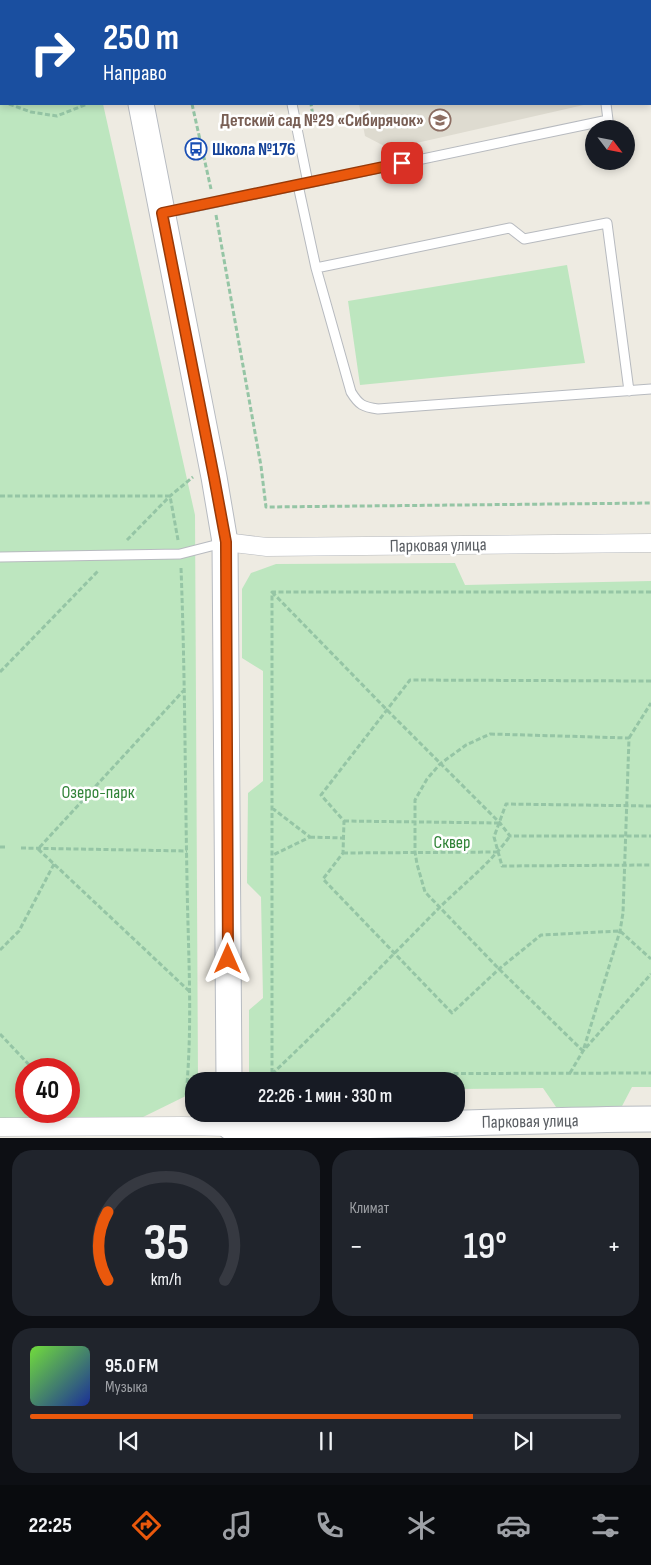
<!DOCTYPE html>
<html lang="ru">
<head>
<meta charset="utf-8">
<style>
	:root { --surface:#171b24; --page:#20242c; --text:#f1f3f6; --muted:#9ea1a6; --line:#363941; --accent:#ea580c }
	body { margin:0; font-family:"Sofia Sans Condensed",sans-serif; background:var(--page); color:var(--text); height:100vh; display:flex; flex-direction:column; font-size:19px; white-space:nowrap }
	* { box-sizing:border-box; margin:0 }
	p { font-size:16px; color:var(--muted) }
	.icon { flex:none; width:28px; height:28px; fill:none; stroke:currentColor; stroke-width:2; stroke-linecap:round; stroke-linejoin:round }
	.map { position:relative; height:1138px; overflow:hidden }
	.panel { display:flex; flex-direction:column; gap:12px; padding:12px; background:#0d0f14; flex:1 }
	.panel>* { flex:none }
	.top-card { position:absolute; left:0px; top:0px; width:651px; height:105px; box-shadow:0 2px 8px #0003; background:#1a4fa0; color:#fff; overflow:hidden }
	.needle { width:32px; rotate:122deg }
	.controls { position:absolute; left:585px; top:120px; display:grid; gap:10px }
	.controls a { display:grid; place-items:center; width:50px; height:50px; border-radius:50%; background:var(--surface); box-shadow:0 2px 8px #0003; font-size:25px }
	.speed { position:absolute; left:15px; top:1058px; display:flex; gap:10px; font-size:25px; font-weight:700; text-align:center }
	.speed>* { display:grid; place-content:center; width:65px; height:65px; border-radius:50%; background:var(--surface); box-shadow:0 2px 8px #0003; line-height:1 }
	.speed .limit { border:8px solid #d22; background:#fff; color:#111 }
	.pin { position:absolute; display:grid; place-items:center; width:42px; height:42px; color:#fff; margin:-21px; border-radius:10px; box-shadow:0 2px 8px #0006 }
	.me { position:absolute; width:55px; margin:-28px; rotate:0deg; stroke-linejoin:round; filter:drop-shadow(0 0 4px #0008) }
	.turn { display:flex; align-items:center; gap:18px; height:105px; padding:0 20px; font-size:22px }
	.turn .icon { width:65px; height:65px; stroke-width:2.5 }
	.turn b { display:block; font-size:35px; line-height:42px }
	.big { font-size:38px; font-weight:600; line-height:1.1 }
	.panel .tile { flex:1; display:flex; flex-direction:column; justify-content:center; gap:8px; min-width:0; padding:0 18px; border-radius:20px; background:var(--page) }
	.panel .dial { align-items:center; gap:0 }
	.dial svg { height:130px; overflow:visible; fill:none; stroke:var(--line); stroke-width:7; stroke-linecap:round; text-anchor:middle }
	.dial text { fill:var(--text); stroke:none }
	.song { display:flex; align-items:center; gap:15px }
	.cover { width:60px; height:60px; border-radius:8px; background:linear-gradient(135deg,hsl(100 70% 55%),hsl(230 70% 35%)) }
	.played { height:5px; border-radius:2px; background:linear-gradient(90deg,var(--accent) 75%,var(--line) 75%) }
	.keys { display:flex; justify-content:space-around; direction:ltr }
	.heat { display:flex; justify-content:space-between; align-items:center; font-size:28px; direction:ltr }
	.panel .tiles { flex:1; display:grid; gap:12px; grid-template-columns:1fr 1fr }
	.tile:last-child { grid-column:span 2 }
	.trip { position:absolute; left:185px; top:1072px; width:280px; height:50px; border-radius:20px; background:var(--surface); box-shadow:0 2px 8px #0003; font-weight:600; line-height:50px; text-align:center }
	.dock { display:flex; height:80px; justify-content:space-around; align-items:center; background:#090b0e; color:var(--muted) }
	.dock .icon { width:35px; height:35px }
	.dock .selected { color:var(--accent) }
	.dock b { font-size:22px; color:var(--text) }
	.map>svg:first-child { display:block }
</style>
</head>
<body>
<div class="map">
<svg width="651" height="1138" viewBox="0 0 651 1138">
	<rect width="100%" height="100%" fill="#eeebe2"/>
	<!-- education -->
	<path fill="#dedbd0" d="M341 0H651V89L650 1Z
		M359 104H588L390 149 365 136Z"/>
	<!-- green -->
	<path fill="#bde6bf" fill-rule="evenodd" d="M0 0H80V1H1V104H103L195 515 198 1081H194V1092L139 1119H0ZM26 1069H69V1111H26Z
		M567 265 585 363 360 385 348 301Z
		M455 563 465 585 651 581V1087H632L621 1108 556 1107 543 1088 456 1089V1081H253L249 1074V1010L263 998 261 897 247 883 248 793 263 781V671L242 658V589L251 573 276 564Z"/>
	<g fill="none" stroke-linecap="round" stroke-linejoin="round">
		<!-- lane casing -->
		<g stroke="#b7babf" stroke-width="11">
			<path id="lane" d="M259 0V1
				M422 0 423 1
				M640 1 641 0
				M292 104 308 183
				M298 185 316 268
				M165 213 608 120 606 104
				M629 391 607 223 524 239 510 228 316 268 351 392C359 405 363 407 378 409L651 389
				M0 557 180 554 223 543"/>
		</g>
		<!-- street casing -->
		<g stroke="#b7babf" stroke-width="19">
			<path id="street" d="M225 542 267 547 651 543
				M0 1127 182 1126 230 1127"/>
		</g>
		<!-- secondary casing -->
		<g stroke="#b7bbc1" stroke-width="27">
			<path id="secondary" d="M120 0V1
				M141 104 214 477 225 542 229 1081
				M230 1127C370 1128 511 1120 651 1119"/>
		</g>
		<!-- path -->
		<path stroke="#95c5a5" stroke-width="3" stroke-dasharray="5 2.5" stroke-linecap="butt" d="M61 0 62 1
			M169 0V1
			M290 0V1
			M0 100 1 101
			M9 104 31 112 57 116 87 104
			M192 104 211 189
			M308 117 313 116 311 104
			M216 215 261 466 266 507 651 503
			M0 496H170L178 540
			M127 540 170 496 193 477
			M181 568C185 672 185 775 187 879 188 951 193 1023 186 1095
			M272 592 387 710 500 823 510 836H651
			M651 592H272V1074L651 1073
			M0 672 99 570
			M651 681 410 680 321 795 344 821 343 853 323 879 452 1013 499 969 541 935 620 931 651 959
			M185 689 38 849 189 991
			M490 734 629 738 623 913 620 931 583 1051 499 969 425 892 417 864 415 852V800L427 779 440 764 466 745Z
			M629 738 651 703
			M651 806 506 804 494 837 502 866 651 865
			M272 808 310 837 273 855
			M344 821 500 823
			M310 837 343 838
			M0 847H5
			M21 848 187 851
			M343 853 498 852
			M0 950 19 931 54 864
			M0 1034 33 1069
			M570 1073 583 1051 651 974
			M272 1074C329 1020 383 965 438 909 462 885 490 864 510 836"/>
		<!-- lane -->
		<use href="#lane" stroke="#fff" stroke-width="9"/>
		<!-- street -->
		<use href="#street" stroke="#fff" stroke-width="18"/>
		<!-- secondary -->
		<use href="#secondary" stroke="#fff" stroke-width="25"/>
	</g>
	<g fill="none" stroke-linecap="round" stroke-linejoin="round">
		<!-- route casing -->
		<g stroke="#983908" stroke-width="12">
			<path id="route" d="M228 959 226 542 214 477 162 213 402 163"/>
		</g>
		<!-- route -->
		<use href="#route" stroke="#ea580c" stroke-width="9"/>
	</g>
	<!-- icons -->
	<defs>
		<g id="school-ring" transform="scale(1.125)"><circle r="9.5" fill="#fff" stroke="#8d6e63" stroke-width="1.5"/><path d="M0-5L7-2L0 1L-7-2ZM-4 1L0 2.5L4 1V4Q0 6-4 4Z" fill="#8d6e63"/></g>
		<g id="bus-ring" transform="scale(1.125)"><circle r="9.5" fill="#fff" stroke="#1a4fb4" stroke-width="1.5"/><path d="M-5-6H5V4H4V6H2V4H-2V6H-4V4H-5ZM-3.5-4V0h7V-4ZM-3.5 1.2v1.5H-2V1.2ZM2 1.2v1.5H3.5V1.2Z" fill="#1a4fb4"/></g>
	</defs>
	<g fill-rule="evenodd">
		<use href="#school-ring" x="440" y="120"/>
		<use href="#bus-ring" x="196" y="149"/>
	</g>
	<g text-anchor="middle" stroke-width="5" stroke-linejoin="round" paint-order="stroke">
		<!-- education labels -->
		<g font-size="18" font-weight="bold" fill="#785e54" stroke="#fff" text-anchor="end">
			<text x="424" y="126">Детский сад №29 «Сибирячок»</text>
		</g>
		<!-- transit labels -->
		<g font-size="18" font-weight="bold" fill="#164399" stroke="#fff" text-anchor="start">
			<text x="212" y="155">Школа №176</text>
		</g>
		<!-- street labels -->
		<g font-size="18" fill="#5a5e63" stroke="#fff">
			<text transform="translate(438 545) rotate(-1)" y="6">Парковая улица</text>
			<text transform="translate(530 1121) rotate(-1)" y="6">Парковая улица</text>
		</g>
		<!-- park labels -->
		<g font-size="18" fill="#318338" stroke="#fff">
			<text x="98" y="798">Озеро-парк</text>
			<text x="452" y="848">Сквер</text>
		</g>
	</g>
</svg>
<div class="controls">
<a><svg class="needle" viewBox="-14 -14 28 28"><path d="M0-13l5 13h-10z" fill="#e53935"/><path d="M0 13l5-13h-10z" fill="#9ea1a6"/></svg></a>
</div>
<div class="speed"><div class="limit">40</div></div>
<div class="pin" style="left:402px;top:163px;background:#d93025"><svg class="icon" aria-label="arrive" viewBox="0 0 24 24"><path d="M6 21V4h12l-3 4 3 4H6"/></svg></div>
<svg class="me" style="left:228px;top:959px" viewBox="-20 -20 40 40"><path d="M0-17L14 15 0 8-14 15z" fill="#ea580c" stroke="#fff" stroke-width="4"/></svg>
<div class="trip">22:26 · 1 мин · 330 m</div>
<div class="top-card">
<div class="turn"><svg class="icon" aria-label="right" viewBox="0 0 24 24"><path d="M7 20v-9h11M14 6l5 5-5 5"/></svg><div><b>250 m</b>Направо</div></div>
</div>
</div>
<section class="panel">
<div class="tiles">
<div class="tile dial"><svg viewBox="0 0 100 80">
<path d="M14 69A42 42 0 1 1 86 69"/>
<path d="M14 69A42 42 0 0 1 14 27" stroke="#ea580c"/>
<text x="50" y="56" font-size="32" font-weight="700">35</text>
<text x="50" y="72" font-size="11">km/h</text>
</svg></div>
<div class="tile"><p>Климат</p>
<div class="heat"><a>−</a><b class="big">19°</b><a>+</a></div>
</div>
<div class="tile">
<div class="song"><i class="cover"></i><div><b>95.0 FM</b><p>Музыка</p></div></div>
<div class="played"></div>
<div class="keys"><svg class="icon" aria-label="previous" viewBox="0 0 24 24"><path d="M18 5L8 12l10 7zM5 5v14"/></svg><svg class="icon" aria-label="pause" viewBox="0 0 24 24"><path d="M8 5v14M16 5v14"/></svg><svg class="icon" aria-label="next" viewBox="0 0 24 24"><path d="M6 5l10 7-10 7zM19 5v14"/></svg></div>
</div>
</div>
</section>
<nav class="dock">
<b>22:25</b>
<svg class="icon selected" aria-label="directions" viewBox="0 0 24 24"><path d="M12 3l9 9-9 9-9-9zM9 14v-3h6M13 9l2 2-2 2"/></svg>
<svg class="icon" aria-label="music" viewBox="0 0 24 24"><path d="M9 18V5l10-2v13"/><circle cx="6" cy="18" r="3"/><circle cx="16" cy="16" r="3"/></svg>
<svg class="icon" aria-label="phone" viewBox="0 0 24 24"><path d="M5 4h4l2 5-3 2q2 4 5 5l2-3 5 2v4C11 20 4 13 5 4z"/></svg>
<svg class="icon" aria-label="climate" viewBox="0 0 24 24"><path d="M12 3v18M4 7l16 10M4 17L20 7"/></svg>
<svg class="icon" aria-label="car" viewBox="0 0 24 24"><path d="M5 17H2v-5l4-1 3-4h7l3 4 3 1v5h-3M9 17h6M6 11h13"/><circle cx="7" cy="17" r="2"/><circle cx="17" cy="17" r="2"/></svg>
<svg class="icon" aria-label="filters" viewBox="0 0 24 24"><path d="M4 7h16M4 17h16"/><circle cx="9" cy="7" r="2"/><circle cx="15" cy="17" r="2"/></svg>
</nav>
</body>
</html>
